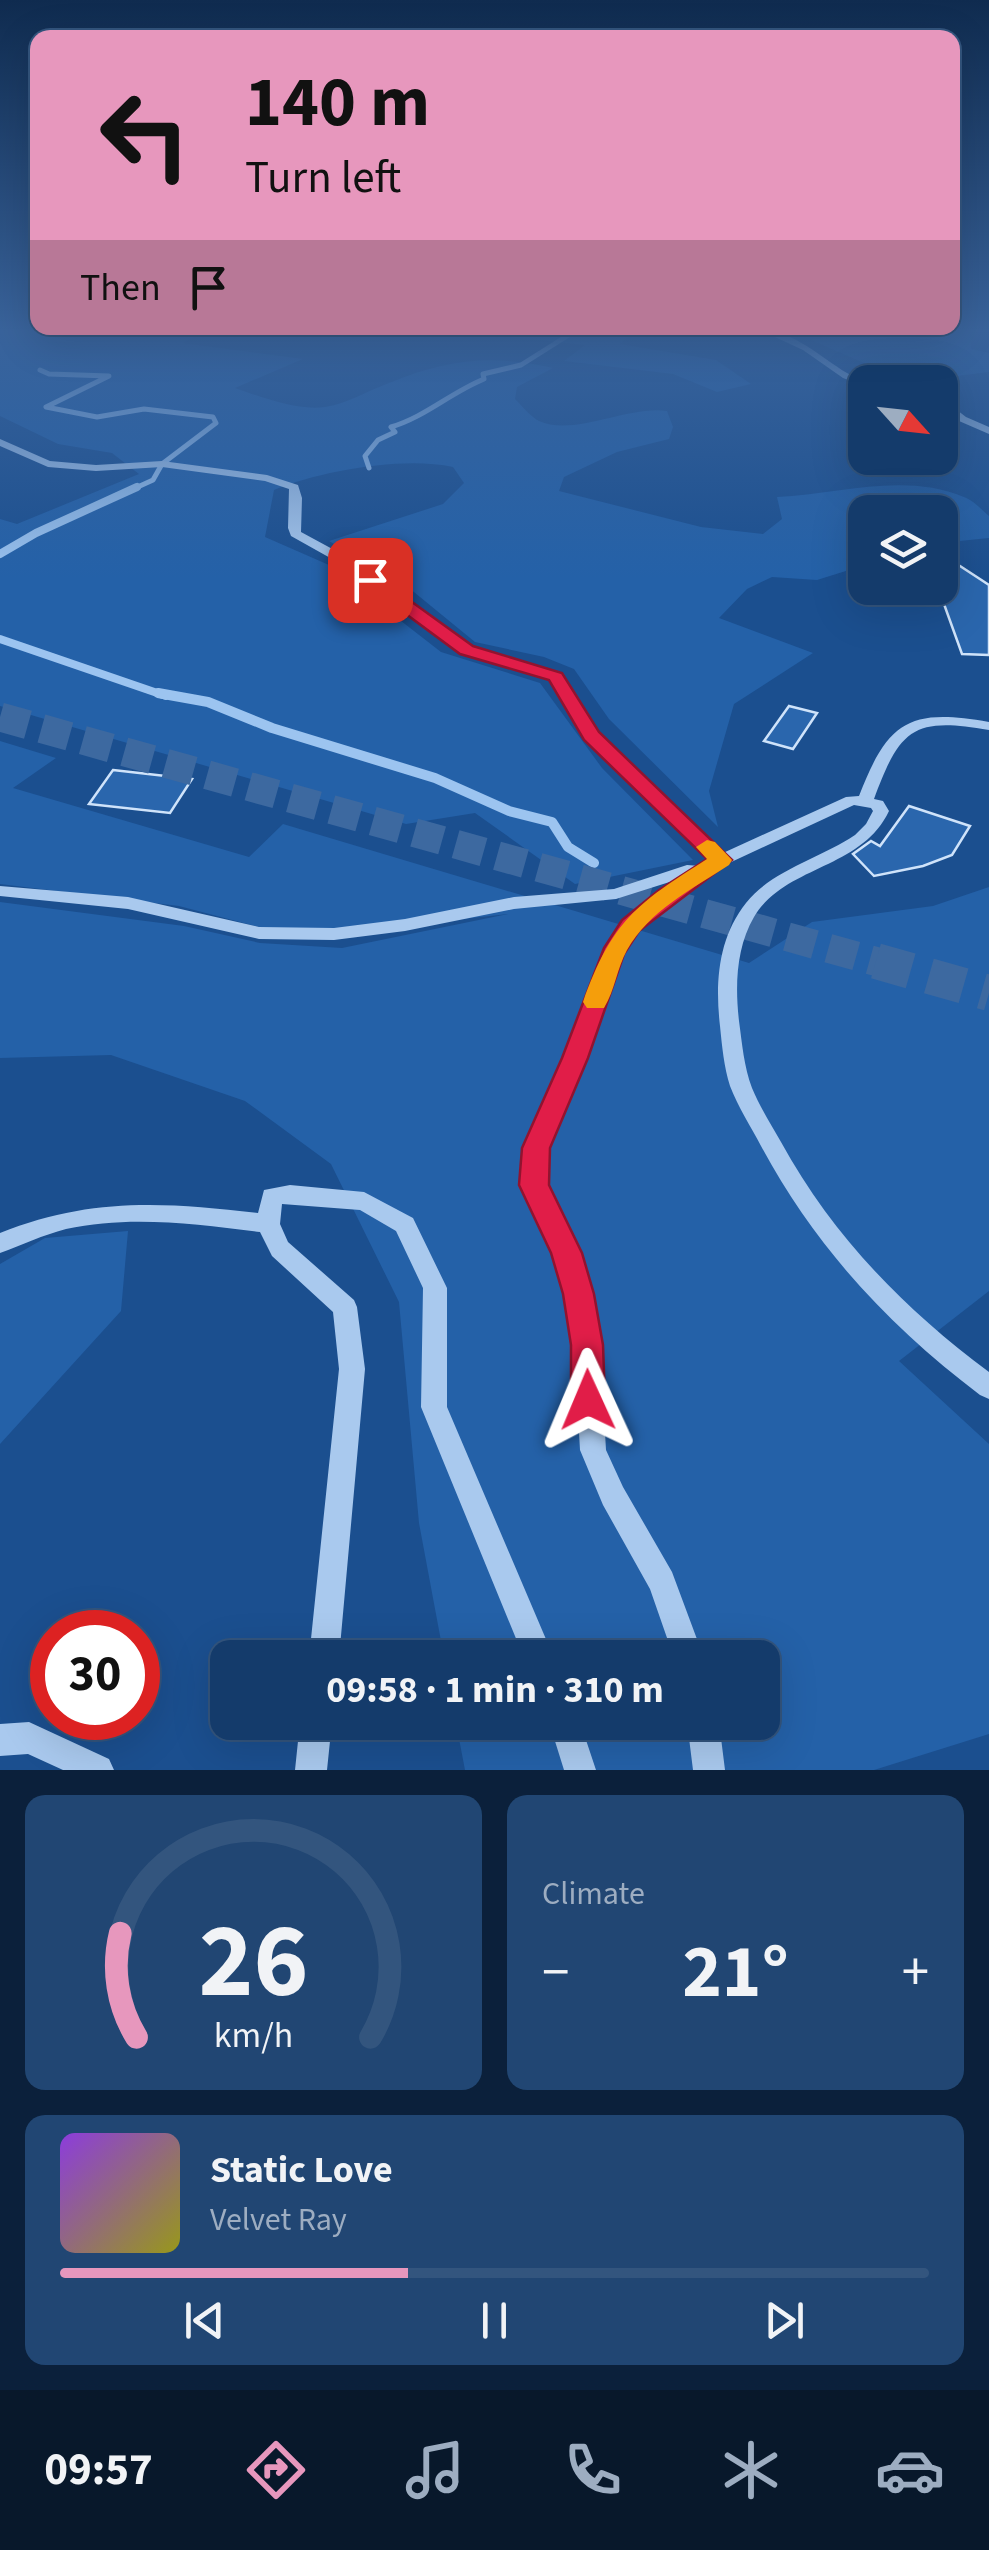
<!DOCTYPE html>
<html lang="en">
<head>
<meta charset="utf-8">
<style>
	:root { --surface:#143b6b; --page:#214673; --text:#f1f3f6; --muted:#9dadc1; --line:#33557e; --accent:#e797bd }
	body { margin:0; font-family:"Source Sans 3",sans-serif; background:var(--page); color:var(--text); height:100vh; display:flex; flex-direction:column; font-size:38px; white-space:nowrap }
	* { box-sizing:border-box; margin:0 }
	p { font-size:32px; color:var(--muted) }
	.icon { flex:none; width:55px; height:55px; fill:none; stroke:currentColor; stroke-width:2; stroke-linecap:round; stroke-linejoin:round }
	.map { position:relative; height:1770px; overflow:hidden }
	.details { display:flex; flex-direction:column; gap:25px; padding:25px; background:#0b203b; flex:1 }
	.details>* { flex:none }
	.hud { position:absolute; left:30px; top:30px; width:930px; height:305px; border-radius:20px; box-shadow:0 10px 40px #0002,0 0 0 2px var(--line); background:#e797bd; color:#111; overflow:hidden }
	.needle { width:65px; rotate:117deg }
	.fabs { position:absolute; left:848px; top:365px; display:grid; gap:20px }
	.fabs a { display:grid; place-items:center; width:110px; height:110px; border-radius:20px; background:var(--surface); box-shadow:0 10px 40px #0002,0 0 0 2px var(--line); font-size:50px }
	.speed { position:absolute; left:30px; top:1610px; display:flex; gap:20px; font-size:50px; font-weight:700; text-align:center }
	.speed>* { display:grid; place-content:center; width:130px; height:130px; border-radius:50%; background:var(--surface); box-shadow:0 10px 40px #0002,0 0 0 2px var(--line); line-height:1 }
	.speed .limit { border:15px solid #d22; background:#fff; color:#111 }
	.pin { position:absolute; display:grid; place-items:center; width:85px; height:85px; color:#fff; margin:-42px; border-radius:20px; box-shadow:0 5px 15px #0006 }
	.me { position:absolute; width:110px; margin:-55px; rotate:359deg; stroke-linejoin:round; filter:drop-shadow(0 0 8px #0008) }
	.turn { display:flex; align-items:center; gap:35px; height:210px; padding:0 50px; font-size:45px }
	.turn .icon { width:130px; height:130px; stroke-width:2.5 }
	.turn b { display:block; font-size:70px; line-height:85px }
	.then { display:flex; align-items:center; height:95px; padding:0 50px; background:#0003; gap:20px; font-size:38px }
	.big { font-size:75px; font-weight:700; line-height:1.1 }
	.details .widget { flex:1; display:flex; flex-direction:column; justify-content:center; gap:15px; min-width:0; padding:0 35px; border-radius:20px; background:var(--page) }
	.details .dial { align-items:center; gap:0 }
	.dial svg { height:260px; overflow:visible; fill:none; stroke:var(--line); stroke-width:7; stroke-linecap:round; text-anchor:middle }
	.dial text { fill:var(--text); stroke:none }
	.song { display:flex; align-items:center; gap:30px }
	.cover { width:120px; height:120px; border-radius:15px; background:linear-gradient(135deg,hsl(270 70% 55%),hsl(60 70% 35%)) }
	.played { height:10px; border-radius:5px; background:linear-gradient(90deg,var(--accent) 40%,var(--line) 40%) }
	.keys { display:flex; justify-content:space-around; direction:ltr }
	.heat { display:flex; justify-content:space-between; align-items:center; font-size:55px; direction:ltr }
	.details .tiles { flex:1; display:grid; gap:25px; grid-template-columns:1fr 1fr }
	.widget:last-child { grid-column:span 2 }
	.trip { position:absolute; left:210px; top:1640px; width:570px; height:100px; border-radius:20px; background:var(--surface); box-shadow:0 10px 40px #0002,0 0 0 2px var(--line); font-weight:700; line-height:100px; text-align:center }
	.tab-bar { display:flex; height:160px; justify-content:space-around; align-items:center; background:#08182b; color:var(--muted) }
	.tab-bar .icon { width:70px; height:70px }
	.tab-bar .active { color:var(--accent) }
	.tab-bar b { font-size:45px; color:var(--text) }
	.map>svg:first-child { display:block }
</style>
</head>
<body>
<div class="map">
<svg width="989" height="1770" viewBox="0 0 989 1770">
	<rect width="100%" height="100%" fill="#1b4f8f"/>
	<!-- green -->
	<path fill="#2461a8" d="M0 331H205L182 343 303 359 235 388C261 397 297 411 325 407 349 403 367 391 389 383 447 359 492 354 553 368L517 387 515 399C522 406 531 417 539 421 573 437 629 405 667 411L673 427 669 439 617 452 564 477 559 491 701 527 763 534 782 519 777 497C838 494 905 472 964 497 973 500 982 510 989 516V538L940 543V512H865V565L817 580 772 577 747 589 719 618 813 653 734 704 709 791 718 827 609 719 574 669 544 657 475 642 409 588 329 541 443 504 464 483 453 467C403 456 320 471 274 490L265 537 329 565 441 652 540 683 602 768 693 860 575 884 475 813 406 824 0 706V519L17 524 139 474 112 453 58 444 0 416Z
		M497 331H635L620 344 716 360 751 384 717 392 673 374 564 361 585 345 492 335Z
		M859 331H970L971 349 989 353V372L908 382 811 340Z
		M0 741 56 758 13 788 249 857 283 824 749 963 812 922 933 906 989 887V1291L899 1361 989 1444V1734L874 1770H465L456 1723 762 1722V1658L444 1657 419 1523 399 1302 331 1164 245 1101 111 1055 0 1058V902L184 926 260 943 342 948 508 914 388 927 274 931 179 906 0 884Z
		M128 1231 121 1311 0 1444V1264L45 1238Z"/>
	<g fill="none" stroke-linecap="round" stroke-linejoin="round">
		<!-- stream-far2 -->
		<path stroke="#9cc4f0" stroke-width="5" d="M40 370 49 374 109 376 46 407 97 417 144 409 213 417 216 423 162 464 153 480 131 490
			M369 468 365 456 378 440 395 432 391 427C425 417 450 393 484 379L483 374 521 365 575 331"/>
		<!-- stream-far1 -->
		<path stroke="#9cc4f0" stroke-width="8" d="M0 554 36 533 137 487
			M0 639 166 696"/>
		<!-- stream -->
		<path stroke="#9cc4f0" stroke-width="10" d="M158 693 208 702 272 728 435 778 509 811 552 822 568 847 594 863"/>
	</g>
	<!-- building -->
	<path fill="#2a66ad" stroke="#cfe3fa" stroke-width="2.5" d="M960 566 989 585V655L962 654 940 593V569Z
		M789 706 817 713 793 749 764 741Z
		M113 770 192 779 170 813 89 804Z
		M909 806 970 826 952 855 923 866 874 876 853 854 871 841 880 846Z"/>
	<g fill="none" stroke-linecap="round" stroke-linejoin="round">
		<!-- highway-tunnel-far1 -->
		<path stroke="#3d69a0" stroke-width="29" stroke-dasharray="29 14" stroke-linecap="butt" d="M0 717 885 964"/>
		<!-- highway-tunnel -->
		<path stroke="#3d69a0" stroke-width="36" stroke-dasharray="36 19" stroke-linecap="butt" d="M876 961 989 993"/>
		<!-- minor -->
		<path fill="#a9c9ee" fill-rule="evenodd" d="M762 331C795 331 820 357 847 373 854 377 863 379 869 382H865V386L843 378 803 350Z
			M940 397 966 417 989 427V434L959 421 940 406Z
			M0 439 50 461 96 465 162 461 267 475 298 485 302 498 301 532 349 558 472 647 561 673 597 733 723 853 846 797 859 796C888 721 909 708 989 722V730C914 717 900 728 874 799L883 801 889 811C861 870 785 865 754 917 736 948 735 986 739 1021 742 1043 744 1067 752 1088 760 1107 771 1125 781 1142 832 1235 904 1309 989 1372V1399L980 1395C889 1326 815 1247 761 1146 751 1127 738 1107 730 1086 724 1067 722 1046 720 1026 715 983 718 938 746 903 772 870 821 858 855 835L866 824 873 811 871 808 854 805 727 864 673 899 637 930 621 954 585 1058 547 1147 545 1185 578 1253 590 1294 600 1345 606 1450 623 1487 672 1572 704 1658H674L650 1589 603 1505 580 1450 574 1345 566 1294 554 1253 523 1185 525 1147 565 1058 603 954 624 922 679 879 616 899 514 909 405 931 334 940 259 939 128 909 0 896V886L128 897 259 927 334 928 405 919 514 897 614 889 687 865 700 866 710 859 586 739 551 679 462 653 341 564 291 536 288 528 289 489 265 481 162 467 96 471 48 467 0 446Z
			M290 1185 364 1192 413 1218 447 1288V1407L554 1658H524L421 1407 423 1288 396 1231 360 1210 282 1204 280 1224 288 1242 354 1300 357 1307 365 1369 339 1658H309L339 1369 333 1312 272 1256 260 1232C196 1224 130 1215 66 1229 43 1235 22 1245 0 1253V1233C89 1197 165 1202 258 1213L264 1190Z
			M29 1722 109 1759 114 1770H63L28 1754 0 1756V1724Z
			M300 1722H332L327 1770H295Z
			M549 1722H580L596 1770H564Z
			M687 1722H719L725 1770H693Z"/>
	</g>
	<!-- sky -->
	<linearGradient id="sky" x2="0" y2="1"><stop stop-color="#0f2b4f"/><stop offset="0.57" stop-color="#39639b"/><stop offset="1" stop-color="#39639b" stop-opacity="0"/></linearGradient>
	<rect width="989" height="579" fill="url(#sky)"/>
	<!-- route -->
	<path fill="#e11d48" stroke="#92132f" stroke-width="2.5" d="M364 576H376L473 646 562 673 599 732 732 860 639 931 624 954 588 1058 550 1148 549 1185 582 1253 594 1294 603 1345 605 1400 600 1410 588 1415 576 1410 571 1400V1345L563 1294 551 1253 519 1185 522 1148 562 1058 604 948 622 920 659 890 707 859 584 740 549 680 460 654 364 583Z"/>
	<!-- slow -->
	<path fill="#f59e0b" d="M707 840 715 842 732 860 729 865C692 889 649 911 627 950 617 968 615 990 604 1008H587L583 1002C612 921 636 904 707 859L696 847Z"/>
</svg>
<div class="fabs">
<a><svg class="needle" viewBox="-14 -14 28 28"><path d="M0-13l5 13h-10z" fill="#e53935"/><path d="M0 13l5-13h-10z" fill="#9dadc1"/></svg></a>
<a><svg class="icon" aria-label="layers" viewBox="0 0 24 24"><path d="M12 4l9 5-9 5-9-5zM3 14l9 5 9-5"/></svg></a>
</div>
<div class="speed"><div class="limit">30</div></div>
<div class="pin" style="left:370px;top:580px;background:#d93025"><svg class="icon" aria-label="arrive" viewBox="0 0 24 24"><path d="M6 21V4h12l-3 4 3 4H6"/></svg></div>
<svg class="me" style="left:588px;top:1400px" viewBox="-20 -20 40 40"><path d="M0-17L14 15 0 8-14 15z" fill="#e11d48" stroke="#fff" stroke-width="4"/></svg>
<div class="trip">09:58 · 1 min · 310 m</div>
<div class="hud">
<div class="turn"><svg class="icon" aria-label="left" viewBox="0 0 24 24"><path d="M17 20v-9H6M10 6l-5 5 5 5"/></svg><div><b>140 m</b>Turn left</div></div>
<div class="then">Then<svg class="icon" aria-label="arrive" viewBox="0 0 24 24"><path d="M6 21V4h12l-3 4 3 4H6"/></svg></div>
</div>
</div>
<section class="details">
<div class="tiles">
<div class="widget dial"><svg viewBox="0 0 100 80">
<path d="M14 69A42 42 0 1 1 86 69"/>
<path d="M14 69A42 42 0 0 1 9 37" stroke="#e797bd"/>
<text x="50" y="56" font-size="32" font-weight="700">26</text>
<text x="50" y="72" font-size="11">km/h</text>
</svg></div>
<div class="widget"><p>Climate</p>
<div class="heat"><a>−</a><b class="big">21°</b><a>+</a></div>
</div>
<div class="widget">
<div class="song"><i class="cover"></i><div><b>Static Love</b><p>Velvet Ray</p></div></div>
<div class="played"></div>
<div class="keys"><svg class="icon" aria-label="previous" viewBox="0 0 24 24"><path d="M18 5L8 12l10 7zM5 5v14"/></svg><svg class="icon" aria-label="pause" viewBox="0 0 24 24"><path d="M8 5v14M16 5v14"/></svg><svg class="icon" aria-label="next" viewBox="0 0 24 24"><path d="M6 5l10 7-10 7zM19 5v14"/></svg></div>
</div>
</div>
</section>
<nav class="tab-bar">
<b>09:57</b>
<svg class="icon active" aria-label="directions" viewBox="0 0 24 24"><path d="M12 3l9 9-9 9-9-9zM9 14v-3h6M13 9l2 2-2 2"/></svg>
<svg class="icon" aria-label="music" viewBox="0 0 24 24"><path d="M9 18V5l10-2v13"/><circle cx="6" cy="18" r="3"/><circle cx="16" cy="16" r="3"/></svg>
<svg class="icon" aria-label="phone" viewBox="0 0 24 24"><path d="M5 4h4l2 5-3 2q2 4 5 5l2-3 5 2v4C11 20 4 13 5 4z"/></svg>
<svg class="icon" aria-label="climate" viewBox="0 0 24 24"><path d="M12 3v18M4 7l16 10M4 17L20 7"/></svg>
<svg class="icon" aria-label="car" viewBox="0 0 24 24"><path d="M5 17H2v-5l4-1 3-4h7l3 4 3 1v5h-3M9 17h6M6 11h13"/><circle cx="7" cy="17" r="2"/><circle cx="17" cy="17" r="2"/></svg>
</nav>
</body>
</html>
